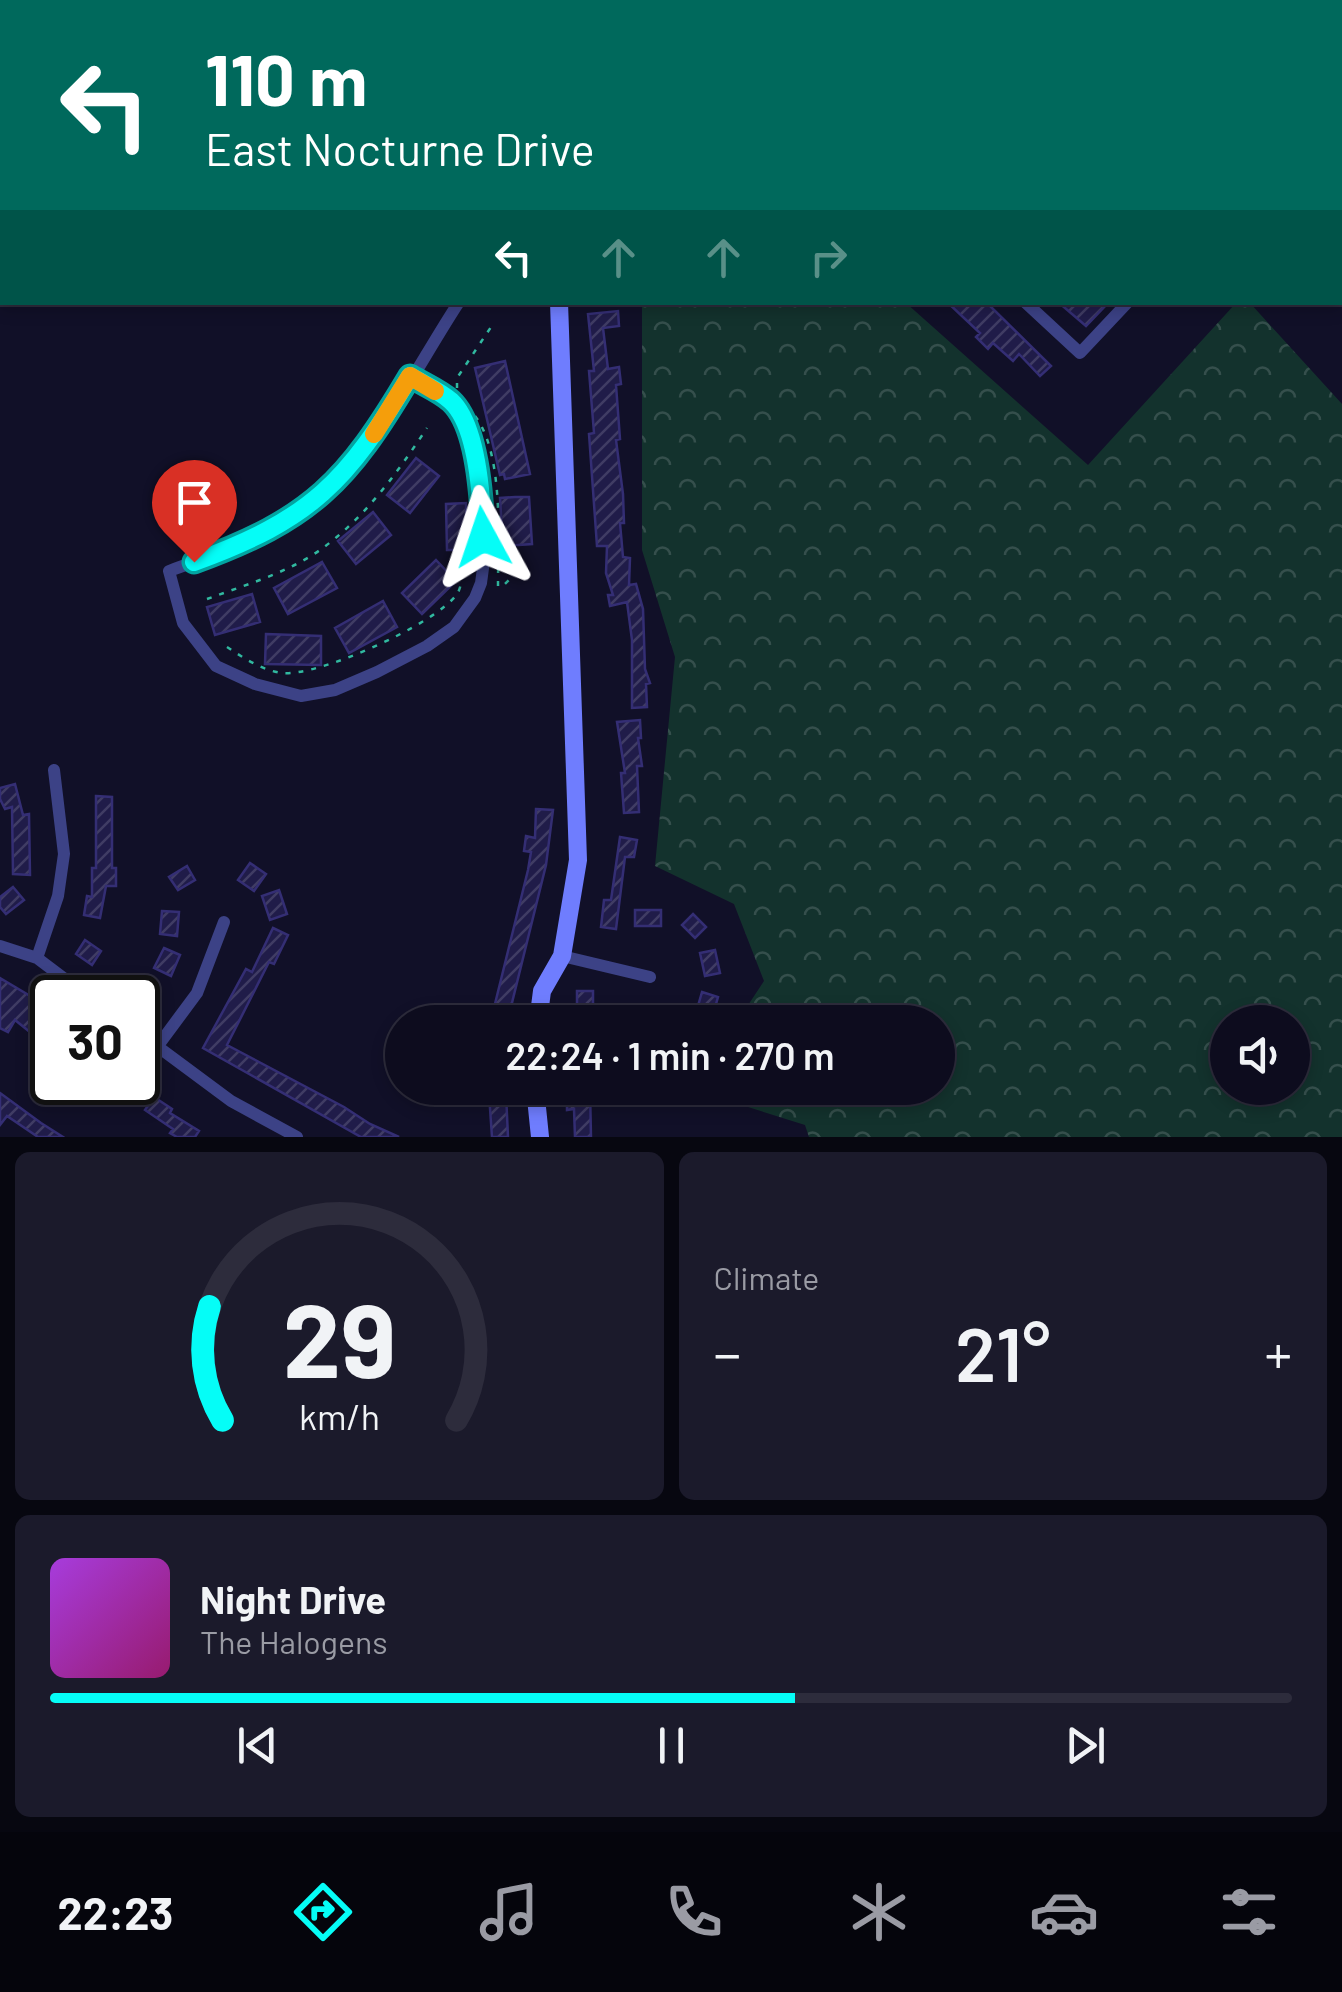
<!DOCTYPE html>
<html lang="en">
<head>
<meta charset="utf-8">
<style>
	:root { --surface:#0d0c1e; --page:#1b1a2b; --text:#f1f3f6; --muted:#9a9ba4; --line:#2d2c3c; --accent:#05fdf7 }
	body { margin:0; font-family:Barlow,sans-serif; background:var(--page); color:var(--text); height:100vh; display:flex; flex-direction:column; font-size:38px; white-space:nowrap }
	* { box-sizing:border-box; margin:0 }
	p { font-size:32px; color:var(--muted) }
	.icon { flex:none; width:55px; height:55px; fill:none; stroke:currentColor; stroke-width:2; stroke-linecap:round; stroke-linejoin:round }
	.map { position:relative; height:1137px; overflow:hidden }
	.side { display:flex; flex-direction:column; gap:15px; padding:15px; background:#070710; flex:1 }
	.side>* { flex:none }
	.top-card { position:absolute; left:0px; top:0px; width:1342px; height:305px; box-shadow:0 5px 15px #0003,0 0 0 2px var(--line); background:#00695c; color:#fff; overflow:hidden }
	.fabs { position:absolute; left:1210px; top:1005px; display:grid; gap:20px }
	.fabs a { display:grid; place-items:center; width:100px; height:100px; border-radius:50%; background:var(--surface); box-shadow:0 5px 15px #0003,0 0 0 2px var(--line); font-size:50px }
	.speed { position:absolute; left:30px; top:975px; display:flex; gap:20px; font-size:50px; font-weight:700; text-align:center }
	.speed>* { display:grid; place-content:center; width:130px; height:130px; border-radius:50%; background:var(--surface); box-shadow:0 5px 15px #0003,0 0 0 2px var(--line); line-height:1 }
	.speed .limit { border:5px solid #111; border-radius:15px; background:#fff; color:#111 }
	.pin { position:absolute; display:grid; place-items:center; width:85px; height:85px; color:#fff; margin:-102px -42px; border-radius:50% 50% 50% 0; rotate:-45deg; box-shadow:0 0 10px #0007 }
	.pin .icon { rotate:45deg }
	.me { position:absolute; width:110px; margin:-55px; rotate:355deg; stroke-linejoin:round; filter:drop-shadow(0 0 8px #0008) }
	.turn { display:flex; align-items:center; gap:35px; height:210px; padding:0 40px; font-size:45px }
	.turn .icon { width:130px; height:130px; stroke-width:2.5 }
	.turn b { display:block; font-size:70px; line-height:85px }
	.lanes { display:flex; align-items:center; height:95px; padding:0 40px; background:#0003; justify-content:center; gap:50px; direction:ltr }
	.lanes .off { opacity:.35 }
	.big { font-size:75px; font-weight:600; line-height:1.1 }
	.side .card { flex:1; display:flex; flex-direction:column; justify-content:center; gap:15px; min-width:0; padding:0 35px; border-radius:15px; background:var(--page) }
	.side .dial { align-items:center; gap:0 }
	.dial svg { height:260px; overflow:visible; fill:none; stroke:var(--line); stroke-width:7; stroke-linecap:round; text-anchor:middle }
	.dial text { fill:var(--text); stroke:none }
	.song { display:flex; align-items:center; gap:30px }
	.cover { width:120px; height:120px; border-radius:15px; background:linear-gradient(135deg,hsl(280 70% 55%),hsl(320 70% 35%)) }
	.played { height:10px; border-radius:5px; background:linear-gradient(90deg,var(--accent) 60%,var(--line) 60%) }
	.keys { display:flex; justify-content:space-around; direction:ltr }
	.heat { display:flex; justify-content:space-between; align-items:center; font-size:55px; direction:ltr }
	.side .tiles { flex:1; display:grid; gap:15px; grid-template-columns:1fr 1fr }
	.card:last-child { grid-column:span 2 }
	.trip { position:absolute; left:385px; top:1005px; width:570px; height:100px; border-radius:50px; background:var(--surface); box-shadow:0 5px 15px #0003,0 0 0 2px var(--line); font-weight:600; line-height:100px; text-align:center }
	.menu { display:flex; height:160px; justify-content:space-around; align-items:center; background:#05050c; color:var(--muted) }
	.menu .icon { width:70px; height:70px }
	.menu .active { color:var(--accent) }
	.menu b { font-size:45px; color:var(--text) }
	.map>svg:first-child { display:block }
</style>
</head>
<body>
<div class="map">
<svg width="1342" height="1137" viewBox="0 0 1342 1137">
	<defs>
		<pattern id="forest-crowns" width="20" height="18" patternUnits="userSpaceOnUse" patternTransform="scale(2.5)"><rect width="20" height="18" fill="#13322d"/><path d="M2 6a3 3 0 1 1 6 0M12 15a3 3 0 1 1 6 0" fill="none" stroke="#354f4c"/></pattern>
		<pattern id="building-hatch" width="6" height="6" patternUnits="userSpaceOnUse" patternTransform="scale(2.5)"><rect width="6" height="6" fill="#201c49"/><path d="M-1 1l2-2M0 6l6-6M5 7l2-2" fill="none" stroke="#403c64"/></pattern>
	</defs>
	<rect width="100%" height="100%" fill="#111028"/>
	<!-- forest -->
	<path fill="url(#forest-crowns)" fill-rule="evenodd" d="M642 303H906L1088 465 1236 303H1250L1342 404V1137H809L805 1125 729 1101 728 1088H938V1022H737L764 981 734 904 655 866 675 657 642 550ZM1228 1022H1292V1088H1228Z"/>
	<!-- building -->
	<path fill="url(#building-hatch)" stroke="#342e74" stroke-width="2.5" d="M947 302H986L1051 366 1040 376 1019 354 1013 361 993 343 988 349 976 337 980 333Z
		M1058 302H1109L1086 326Z
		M618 311 619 326 603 328 608 369 619 367 621 384 616 385 620 439 616 440 623 494 624 523H620L623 557 630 558 629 585 636 584 643 609 645 669 650 683 646 684 647 707 632 708V640L627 602 610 606 608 595H613L606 573 607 546H597L589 434 594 433 589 371H594L588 314Z
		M505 361 530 474 505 479 504 474 500 475 475 368Z
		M416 458 439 476 410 513 387 495Z
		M515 497H529L532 544 503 546 500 498Z
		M466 503 467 550H447L446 504Z
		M373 512 391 535 356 564 338 541Z
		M436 560 456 581 422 614 402 593Z
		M322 562 337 588 288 614 274 588Z
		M252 594 260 622 215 635 207 607Z
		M383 601 397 627 349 653 335 628Z
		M266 634 321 636V665L265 664Z
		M640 720 641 738H638L642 766H637L639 812 624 813 621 773H625L617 722Z
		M15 784 23 815 29 814 30 875 13 874 12 807 5 809 0 799V788Z
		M96 796 112 797V868H116V886H106L100 918 84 915 87 896 92 897V868H96Z
		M536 809 553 810 546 865 508 1019 492 1016 528 870 531 852 524 851 526 836 535 838Z
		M620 837 637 840 634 857H625L616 929 601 927 604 900H611Z
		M250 863 266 874 254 891 238 880Z
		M187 866 195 880 178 890 169 877Z
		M13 887 24 900 6 914 0 907V897Z
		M279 890 287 914 270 920 262 896Z
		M635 910H661V926H635Z
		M162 911 179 912 177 936 160 934Z
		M693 914 706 927 695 938 682 925Z
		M273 928 288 935 274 964 269 962 227 1045 344 1107 370 1124 399 1137H361L203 1048 246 969 252 972Z
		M85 940 101 951 92 965 76 954Z
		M164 948 180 955 171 976 154 968Z
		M715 950 720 973 705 976 700 953Z
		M134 975 151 991 140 1003 123 987Z
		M0 978 52 1009V1029L46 1024 36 1037 15 1020 8 1032 0 1028Z
		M577 991H593V1016L577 1017Z
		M702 992 718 997 712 1018 696 1013Z
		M138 1076 152 1085 143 1099 118 1082H138Z
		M572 1088H590L591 1137H575L574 1109 567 1110V1101L573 1100Z
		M0 1093 41 1123 63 1137H38L7 1116 0 1125Z
		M506 1093 508 1137H492L489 1094Z
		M154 1097 172 1109 170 1113 199 1131 195 1137H177L170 1133 173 1129 145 1110Z"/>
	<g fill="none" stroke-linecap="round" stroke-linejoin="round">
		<!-- path -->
		<path stroke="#31b9a0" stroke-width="2.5" stroke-dasharray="5 8" stroke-linecap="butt" d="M457 388V378L493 324
			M475 416C504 454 498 538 498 586H503L509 580 519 551
			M207 599C245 585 287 573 320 550 365 518 397 473 427 428
			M227 647C244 658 261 670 282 673 318 677 436 624 457 594 462 587 462 573 464 564"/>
		<!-- street -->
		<path stroke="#3c4286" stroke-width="12" d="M950 0 953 2
			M882 2 885 0
			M1340 78 1342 76
			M0 233H2
			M1025 302 1080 353 1128 302
			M410 376 450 399 460 412 478 479 484 561 481 583 475 598 454 627 427 646 377 672 335 690 301 696 255 684 216 666 183 623 169 571C212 555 257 542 296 516 370 466 411 375 459 302
			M0 946 37 958 90 998
			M562 956 650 977
			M37 958 58 896 64 854 54 770
			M138 1032 231 1101 297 1137
			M157 1047 197 993 224 922"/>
		<!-- secondary -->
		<path stroke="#6f7dfe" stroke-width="18" d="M625 2 627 0
			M538 1022 542 991 562 956 578 860 559 302
			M535 1088 540 1137"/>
		<!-- primary -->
		<path stroke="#af5ffd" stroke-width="20" d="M1217 0 1220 2
			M1340 115 1342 117"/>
	</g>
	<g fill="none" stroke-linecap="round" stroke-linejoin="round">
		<!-- route casing -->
		<g stroke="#03a4a1" stroke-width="25">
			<path id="route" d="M194 562C312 519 347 482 410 376 423 384 440 391 451 401 478 426 482 501 483 537"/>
		</g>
		<!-- route -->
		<use href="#route" stroke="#05fdf7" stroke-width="18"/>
		<!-- slow -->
		<path stroke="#f59e0b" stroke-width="18" d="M374 434 410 376 435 391"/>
	</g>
</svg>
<div class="fabs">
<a><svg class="icon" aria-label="sound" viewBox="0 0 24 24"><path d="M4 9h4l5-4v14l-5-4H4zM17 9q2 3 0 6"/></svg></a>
</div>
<div class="speed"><div class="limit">30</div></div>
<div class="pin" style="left:194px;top:562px;background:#d93025"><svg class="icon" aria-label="arrive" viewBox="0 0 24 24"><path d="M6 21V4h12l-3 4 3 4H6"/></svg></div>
<svg class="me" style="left:483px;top:537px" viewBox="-20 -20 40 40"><path d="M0-17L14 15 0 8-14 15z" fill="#05fdf7" stroke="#fff" stroke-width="4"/></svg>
<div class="trip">22:24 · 1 min · 270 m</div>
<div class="top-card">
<div class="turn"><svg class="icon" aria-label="left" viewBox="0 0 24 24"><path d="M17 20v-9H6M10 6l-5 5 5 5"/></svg><div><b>110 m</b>East Nocturne Drive</div></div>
<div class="lanes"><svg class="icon" aria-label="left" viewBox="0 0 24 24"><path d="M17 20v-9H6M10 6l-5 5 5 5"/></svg><svg class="icon off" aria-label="ahead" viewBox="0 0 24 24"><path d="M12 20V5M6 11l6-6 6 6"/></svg><svg class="icon off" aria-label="ahead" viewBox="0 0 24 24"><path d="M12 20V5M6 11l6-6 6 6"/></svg><svg class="icon off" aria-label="right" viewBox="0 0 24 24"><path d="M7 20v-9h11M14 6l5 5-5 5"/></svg></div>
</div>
</div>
<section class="side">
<div class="tiles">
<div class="card dial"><svg viewBox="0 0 100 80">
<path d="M14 69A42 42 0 1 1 86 69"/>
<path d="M14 69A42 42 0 0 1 10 34" stroke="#05fdf7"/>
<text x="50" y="56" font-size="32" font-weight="700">29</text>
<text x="50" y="72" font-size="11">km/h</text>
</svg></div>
<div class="card"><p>Climate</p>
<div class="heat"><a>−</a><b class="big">21°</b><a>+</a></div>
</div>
<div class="card">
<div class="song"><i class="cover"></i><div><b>Night Drive</b><p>The Halogens</p></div></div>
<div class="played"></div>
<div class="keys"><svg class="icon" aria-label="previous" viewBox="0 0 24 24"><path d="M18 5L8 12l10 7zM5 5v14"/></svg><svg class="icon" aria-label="pause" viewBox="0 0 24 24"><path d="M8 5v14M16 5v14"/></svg><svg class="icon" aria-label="next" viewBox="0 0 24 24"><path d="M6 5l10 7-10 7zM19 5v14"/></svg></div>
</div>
</div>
</section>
<nav class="menu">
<b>22:23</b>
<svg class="icon active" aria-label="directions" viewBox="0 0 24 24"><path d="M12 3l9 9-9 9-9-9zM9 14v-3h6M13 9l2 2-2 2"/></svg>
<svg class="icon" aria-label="music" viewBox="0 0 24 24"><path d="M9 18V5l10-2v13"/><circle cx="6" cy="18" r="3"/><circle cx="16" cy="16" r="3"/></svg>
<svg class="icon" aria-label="phone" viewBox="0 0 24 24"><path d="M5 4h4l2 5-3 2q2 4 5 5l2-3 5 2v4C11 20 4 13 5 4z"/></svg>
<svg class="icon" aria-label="climate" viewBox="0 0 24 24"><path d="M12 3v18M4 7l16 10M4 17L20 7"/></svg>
<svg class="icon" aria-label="car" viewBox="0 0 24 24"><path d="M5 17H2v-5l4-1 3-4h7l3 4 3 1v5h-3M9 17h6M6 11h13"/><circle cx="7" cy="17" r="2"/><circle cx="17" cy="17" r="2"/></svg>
<svg class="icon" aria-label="filters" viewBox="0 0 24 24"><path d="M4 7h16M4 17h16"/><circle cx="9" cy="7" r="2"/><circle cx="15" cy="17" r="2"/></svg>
</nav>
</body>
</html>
